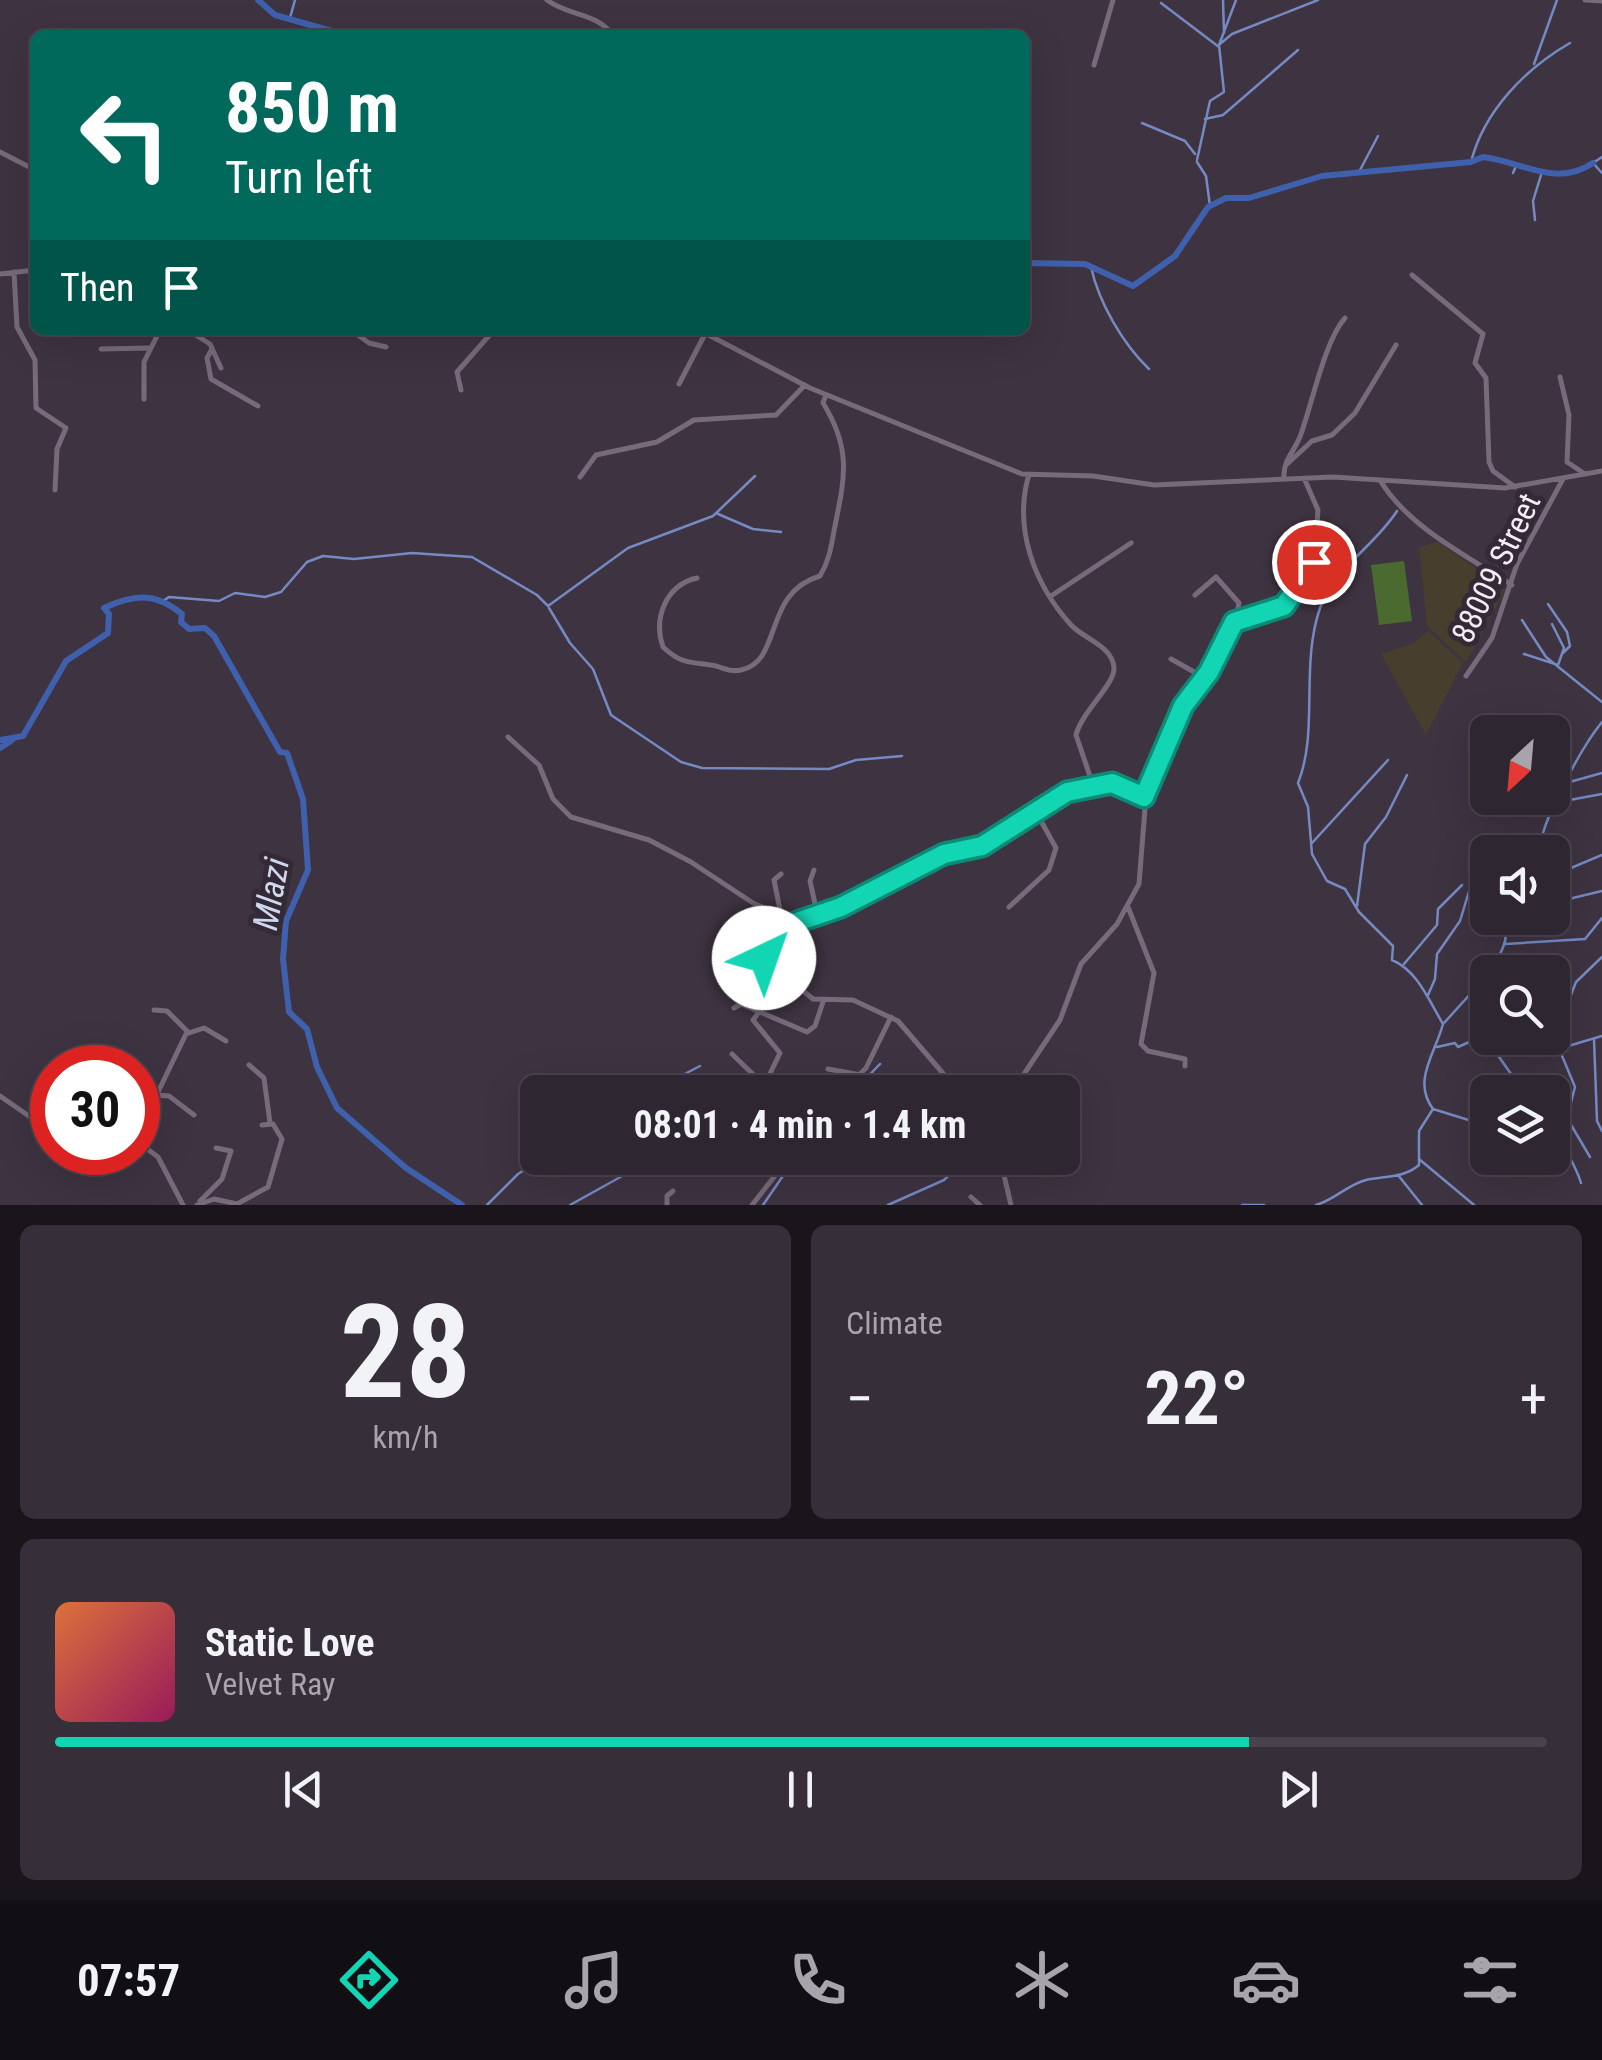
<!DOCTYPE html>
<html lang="en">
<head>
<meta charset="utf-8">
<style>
	:root { --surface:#2e2631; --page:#362e39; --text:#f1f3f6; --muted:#a7a5ab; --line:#49434d; --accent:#12d5b4 }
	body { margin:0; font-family:"Roboto Condensed",sans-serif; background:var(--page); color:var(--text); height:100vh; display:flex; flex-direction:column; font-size:38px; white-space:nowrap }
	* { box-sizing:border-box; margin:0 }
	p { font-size:32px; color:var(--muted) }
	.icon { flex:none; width:55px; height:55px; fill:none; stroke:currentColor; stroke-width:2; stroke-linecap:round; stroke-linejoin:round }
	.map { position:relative; height:1205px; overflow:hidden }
	.side { display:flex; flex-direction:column; gap:20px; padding:20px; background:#19151b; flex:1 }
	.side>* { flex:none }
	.guide { position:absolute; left:30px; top:30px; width:1000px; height:305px; border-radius:15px; box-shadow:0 10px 40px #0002,0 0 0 2px var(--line); background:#00695c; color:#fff; overflow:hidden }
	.needle { width:65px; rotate:206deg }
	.controls { position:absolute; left:1470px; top:715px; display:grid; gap:20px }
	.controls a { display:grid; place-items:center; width:100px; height:100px; border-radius:15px; background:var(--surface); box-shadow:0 10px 40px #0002,0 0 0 2px var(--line); font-size:50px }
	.speed { position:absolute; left:30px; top:1045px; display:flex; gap:20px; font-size:50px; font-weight:700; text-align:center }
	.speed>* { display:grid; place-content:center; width:130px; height:130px; border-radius:50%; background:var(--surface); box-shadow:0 10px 40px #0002,0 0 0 2px var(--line); line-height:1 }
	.speed .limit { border:15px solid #d22; background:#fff; color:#111 }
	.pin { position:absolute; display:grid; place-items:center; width:85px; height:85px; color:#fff; margin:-42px; border:5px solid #fff; border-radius:50%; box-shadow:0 2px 10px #0007 }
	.me { position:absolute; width:110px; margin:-55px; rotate:42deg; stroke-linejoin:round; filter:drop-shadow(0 0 8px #0008) }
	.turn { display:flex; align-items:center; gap:35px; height:210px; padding:0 30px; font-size:45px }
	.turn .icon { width:130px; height:130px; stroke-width:2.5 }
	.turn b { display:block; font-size:70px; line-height:85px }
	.then { display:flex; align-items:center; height:95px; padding:0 30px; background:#0003; gap:20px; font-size:38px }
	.big { font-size:75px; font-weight:700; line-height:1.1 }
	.side .card { flex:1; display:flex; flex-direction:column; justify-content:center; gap:15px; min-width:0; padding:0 35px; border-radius:15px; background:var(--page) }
	.side .dial { align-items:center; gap:0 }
	.dial b { font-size:130px; line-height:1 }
	.song { display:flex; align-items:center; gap:30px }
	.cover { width:120px; height:120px; border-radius:15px; background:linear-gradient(135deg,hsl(20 70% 55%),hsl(330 70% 35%)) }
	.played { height:10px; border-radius:5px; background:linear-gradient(90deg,var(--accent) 80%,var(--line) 80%) }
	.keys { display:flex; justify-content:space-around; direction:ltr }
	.heat { display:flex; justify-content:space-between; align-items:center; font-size:55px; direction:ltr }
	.side .tiles { flex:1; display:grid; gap:20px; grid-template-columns:1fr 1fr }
	.card:last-child { grid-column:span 2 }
	.trip { position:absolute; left:520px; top:1075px; width:560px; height:100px; border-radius:15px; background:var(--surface); box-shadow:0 10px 40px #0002,0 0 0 2px var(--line); font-weight:700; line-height:100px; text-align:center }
	.tabs { display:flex; height:160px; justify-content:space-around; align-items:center; background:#120f14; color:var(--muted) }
	.tabs .icon { width:70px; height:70px }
	.tabs .current { color:var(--accent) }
	.tabs b { font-size:45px; color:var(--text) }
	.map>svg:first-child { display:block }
</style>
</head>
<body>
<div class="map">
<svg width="1602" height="1205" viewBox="0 0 1602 1205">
	<rect width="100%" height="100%" fill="#3e3341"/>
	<!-- education -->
	<path fill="#483e2d" d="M1438 542 1506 589 1466 662 1427 626 1419 547Z
		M1428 631 1463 663 1426 735 1381 654 1414 643Z"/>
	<!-- green -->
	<path fill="#4a6a2f" d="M1404 561 1412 621 1379 625 1371 565Z"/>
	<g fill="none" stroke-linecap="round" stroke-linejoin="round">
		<!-- stream -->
		<path stroke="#758ac3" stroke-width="2.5" d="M1223 0 1224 33
			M1161 3 1219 47
			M290 18 295 0
			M1220 44 1232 34 1318 0
			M1534 64 1557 0
			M1205 119 1223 115 1298 50
			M1142 123 1185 141 1195 154
			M1602 157 1593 163 1602 173
			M1197 160 1210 101 1224 92 1219 45 1236 0
			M1197 162 1206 176 1210 206
			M1471 162C1484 111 1525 69 1570 43
			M1359 172 1378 136
			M1513 173 1516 166
			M1535 220 1533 201 1541 175
			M1091 267C1099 303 1123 344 1149 369
			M718 514 753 529 781 532
			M163 601 169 597 219 601 235 593 265 597 281 592 307 562 323 556 354 559 412 553 472 557 537 595 548 606 628 548 713 516 755 476
			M1548 604 1567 632 1570 646 1563 653
			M549 608 570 643 593 669 611 715 681 762 702 768 829 769 856 760 902 756
			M1522 620 1546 657 1602 702
			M1524 654 1558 665 1564 648 1552 624
			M1566 783 1602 773
			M1559 802 1602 794
			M1312 843 1388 760
			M1540 852C1538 826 1583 745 1602 722
			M1552 876 1602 855
			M1552 903 1602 891
			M1357 906 1365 844 1386 817 1407 775
			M1506 944 1585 939 1602 918
			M1404 964 1437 925 1438 909 1462 885
			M1428 995 1435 979 1437 954 1460 921 1470 888
			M1444 1023 1473 991 1483 990C1488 967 1506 953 1506 933L1525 918
			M1594 1039 1597 1121 1602 1131
			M1490 1044 1518 1084 1527 1083 1546 1092
			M1437 1047 1455 1043 1458 1047 1476 1039 1548 1052 1602 1036
			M1550 1049 1576 982 1602 957
			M1560 1051 1575 1087 1567 1118 1590 1157
			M650 1092 700 1066
			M853 1092 880 1064
			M1433 1109 1488 1126
			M1552 1115C1555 1138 1574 1159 1581 1183
			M1419 1159 1474 1205
			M1398 1175 1422 1205
			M487 1205 518 1174 543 1158
			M570 1205 624 1175 671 1158
			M763 1205 787 1170 804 1158
			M888 1205 944 1180 967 1158
			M1242 1205H1264
			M1316 1205C1334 1200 1347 1185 1366 1180 1385 1176 1404 1178 1419 1165V1131L1433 1109C1412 1081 1435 1054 1443 1024 1429 1001 1418 971 1392 960L1393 946 1359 912 1345 889 1327 881 1312 854 1308 807 1298 783C1319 731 1300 666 1320 608 1335 567 1374 547 1397 511"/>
		<!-- river -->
		<path stroke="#3f60ad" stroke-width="6" d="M258 0 275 15 346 35
			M1025 263 1085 264 1133 286 1175 256 1208 207 1226 198H1249L1322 176 1471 162 1483 157C1523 162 1556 188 1593 163
			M0 740 23 736 66 661 108 633 109 614 104 608C134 594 155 592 182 614L181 622 189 629 205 628 214 636 280 752 287 753 303 799 308 870 286 921 283 959 289 1012 307 1029 317 1067 337 1108 406 1168 462 1205
			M0 748 12 740"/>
		<!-- minor -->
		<path stroke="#776a7a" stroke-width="5" d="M547 0C570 17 594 11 613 35
			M1585 0 1602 1
			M1094 65 1113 0
			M0 152 35 170
			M14 272 17 327 35 360 36 408 66 428 57 449 55 490
			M0 274 35 270
			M1412 275 1483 334 1475 363 1486 378 1489 462 1493 471 1515 487
			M188 330 210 344 221 368
			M351 330 369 343 386 347
			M699 330 810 388 1022 474 1093 476 1154 485 1333 477 1505 488 1602 471
			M101 349 149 348
			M212 349 207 358 211 379 258 406
			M1560 377 1569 415 1567 462 1585 474
			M679 384 705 334
			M461 390 457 372 494 330
			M144 399V362L160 330
			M1286 465 1312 441 1332 435 1355 413 1396 345
			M1029 474C1013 528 1034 584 1071 625 1084 639 1113 646 1114 668 1115 684 1081 713 1076 735L1093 785
			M580 477 596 455 657 442 694 420 776 415 805 385
			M1284 477C1283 459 1296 450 1301 434 1312 404 1325 340 1345 318
			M1380 480C1408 527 1467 556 1512 585
			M697 578C666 585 653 618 663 647 680 663 688 662 711 665 721 666 729 673 741 670 783 662 762 593 820 576 829 561 831 548 834 531 844 480 853 451 823 403L826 395
			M1195 595 1216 577 1239 603 1236 619
			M1051 596 1131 543
			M1171 659 1205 678
			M1466 676 1492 638 1517 564 1563 479
			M508 737 539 765 553 799 571 817 649 840 691 862 753 903 797 922 841 907 944 854 982 845 1067 792 1112 783 1143 797 1183 706 1209 672 1234 622 1289 602 1314 562 1318 510 1304 478
			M814 870 810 881 817 913
			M1009 907 1049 870 1056 848 1041 821 1051 801
			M1128 907 1154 973 1141 1044 1148 1051 1185 1059V1066
			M781 915 774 880 781 874
			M795 923 769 947 766 960 813 999 853 1000 898 1021 959 1092
			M734 1008 741 1004 807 1032 815 1026 823 1002
			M154 1010 167 1011 187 1031
			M759 1012 753 1020 780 1053 766 1082 769 1092
			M732 1054 765 1086
			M70 1059 89 1056 99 1068
			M249 1065 264 1078 270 1123
			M828 1069 861 1075
			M841 1092 866 1068 891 1017
			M1012 1092 1060 1020 1081 964 1117 924 1139 884 1146 796
			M155 1095 169 1096 194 1115
			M0 1096 52 1132
			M138 1119 158 1092 186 1034 204 1028 226 1041
			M138 1142 158 1157 183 1205
			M1000 1158 1011 1205
			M971 1197 980 1205
			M200 1201 222 1179 231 1151 216 1148
			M197 1205 214 1199 237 1204 268 1187 282 1139 273 1124 262 1125
			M667 1205V1196L673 1191
			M752 1205 789 1158"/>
	</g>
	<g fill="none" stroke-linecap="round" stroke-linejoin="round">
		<!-- route casing -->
		<g stroke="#0c8a75" stroke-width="25">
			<path id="route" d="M764 958 769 947 797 922 841 907 944 854 982 846 1067 792 1112 783 1144 797 1183 706 1209 672 1234 622 1284 606 1314 562"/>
		</g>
		<!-- route -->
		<use href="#route" stroke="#12d5b4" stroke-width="18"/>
	</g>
	<g text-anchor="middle" stroke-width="10" stroke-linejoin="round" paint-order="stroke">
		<!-- street labels -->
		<g font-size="32" fill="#f3ecf5" stroke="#342936">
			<text transform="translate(1496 568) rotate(-64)" y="11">88009 Street</text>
		</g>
		<!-- water labels -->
		<g font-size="35" font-style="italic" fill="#ced8ee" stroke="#342936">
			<text transform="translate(271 894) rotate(-80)" y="12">Mlazi</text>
		</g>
	</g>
</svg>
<div class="controls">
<a><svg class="needle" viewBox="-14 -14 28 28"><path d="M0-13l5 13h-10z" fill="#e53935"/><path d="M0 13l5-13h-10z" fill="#a7a5ab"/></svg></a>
<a><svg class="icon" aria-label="sound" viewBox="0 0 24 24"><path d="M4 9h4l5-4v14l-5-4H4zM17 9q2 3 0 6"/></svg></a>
<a><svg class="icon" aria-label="search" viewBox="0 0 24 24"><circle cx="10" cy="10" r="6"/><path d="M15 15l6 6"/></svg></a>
<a><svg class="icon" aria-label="layers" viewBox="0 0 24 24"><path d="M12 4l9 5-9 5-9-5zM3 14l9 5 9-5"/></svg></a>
</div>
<div class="speed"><div class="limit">30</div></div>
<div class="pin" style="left:1314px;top:562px;background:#d93025"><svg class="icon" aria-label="arrive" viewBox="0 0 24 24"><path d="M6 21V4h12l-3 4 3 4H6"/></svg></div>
<svg class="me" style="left:764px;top:958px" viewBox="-20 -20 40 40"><circle r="19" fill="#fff"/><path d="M0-13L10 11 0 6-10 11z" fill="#12d5b4"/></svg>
<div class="trip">08:01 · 4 min · 1.4 km</div>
<div class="guide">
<div class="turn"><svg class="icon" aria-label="left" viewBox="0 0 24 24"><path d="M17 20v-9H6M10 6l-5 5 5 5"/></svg><div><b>850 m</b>Turn left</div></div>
<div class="then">Then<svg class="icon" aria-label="arrive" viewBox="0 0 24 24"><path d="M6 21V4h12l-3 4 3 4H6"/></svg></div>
</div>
</div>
<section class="side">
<div class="tiles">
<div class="card dial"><b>28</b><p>km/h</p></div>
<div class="card"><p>Climate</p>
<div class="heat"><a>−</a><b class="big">22°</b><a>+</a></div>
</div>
<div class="card">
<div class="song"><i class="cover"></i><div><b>Static Love</b><p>Velvet Ray</p></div></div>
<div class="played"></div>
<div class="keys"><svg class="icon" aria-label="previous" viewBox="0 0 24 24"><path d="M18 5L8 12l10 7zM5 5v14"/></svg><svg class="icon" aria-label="pause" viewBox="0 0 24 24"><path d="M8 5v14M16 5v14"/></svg><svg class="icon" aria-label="next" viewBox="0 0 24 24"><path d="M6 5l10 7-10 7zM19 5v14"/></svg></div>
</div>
</div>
</section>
<nav class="tabs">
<b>07:57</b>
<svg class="icon current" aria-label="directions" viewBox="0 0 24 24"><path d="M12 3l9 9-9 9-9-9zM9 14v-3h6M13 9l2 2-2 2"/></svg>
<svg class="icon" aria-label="music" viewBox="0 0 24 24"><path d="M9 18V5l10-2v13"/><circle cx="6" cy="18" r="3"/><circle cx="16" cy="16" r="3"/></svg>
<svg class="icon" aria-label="phone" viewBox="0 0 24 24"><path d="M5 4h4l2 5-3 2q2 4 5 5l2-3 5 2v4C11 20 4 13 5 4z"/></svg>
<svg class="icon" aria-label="climate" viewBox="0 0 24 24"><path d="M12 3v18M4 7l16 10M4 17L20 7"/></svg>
<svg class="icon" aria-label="car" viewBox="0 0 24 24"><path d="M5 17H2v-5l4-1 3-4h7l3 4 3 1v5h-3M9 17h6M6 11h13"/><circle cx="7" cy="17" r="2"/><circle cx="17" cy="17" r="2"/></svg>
<svg class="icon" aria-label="filters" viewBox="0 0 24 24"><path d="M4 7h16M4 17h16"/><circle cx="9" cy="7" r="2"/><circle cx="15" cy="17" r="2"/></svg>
</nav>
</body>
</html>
